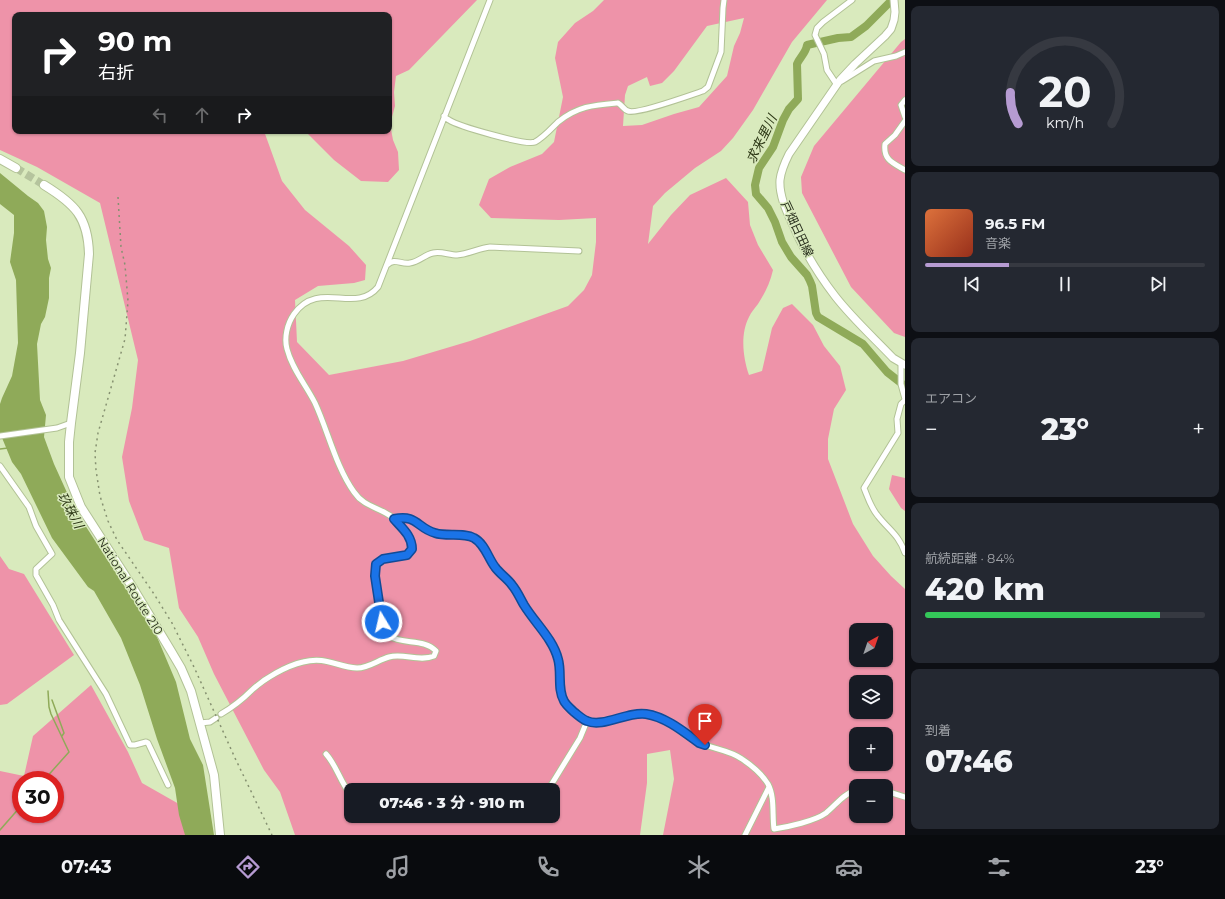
<!DOCTYPE html>
<html lang="ja">
<head>
<meta charset="utf-8">
<style>
	:root { --surface:#171b24; --page:#242831; --text:#f1f3f6; --muted:#9ea1a6; --line:#363941; --accent:#b69bd2 }
	body { margin:0; font-family:Montserrat,"Noto Sans JP",sans-serif; background:var(--page); color:var(--text); height:100vh; display:flex; flex-direction:column; font-size:15px; white-space:nowrap }
	* { box-sizing:border-box; margin:0 }
	p { font-size:13px; color:var(--muted) }
	.icon { flex:none; width:22px; height:22px; fill:none; stroke:currentColor; stroke-width:2; stroke-linecap:round; stroke-linejoin:round }
	.map { position:relative; flex:1; overflow:hidden }
	.panel { display:flex; flex-direction:column; gap:6px; padding:6px; background:#0d0f14; width:320px }
	.panel>* { flex:none }
	.banner { position:absolute; left:12px; top:12px; width:380px; height:122px; border-radius:8px; box-shadow:0 1px 3px #0004; background:#202124; color:#fff; overflow:hidden }
	.needle { width:26px; rotate:40deg }
	.controls { position:absolute; left:849px; top:623px; display:grid; gap:8px }
	.controls a { display:grid; place-items:center; width:44px; height:44px; border-radius:8px; background:var(--surface); box-shadow:0 1px 3px #0004; font-size:20px }
	.speed { position:absolute; left:12px; top:771px; display:flex; gap:8px; font-size:20px; font-weight:700; text-align:center }
	.speed>* { display:grid; place-content:center; width:52px; height:52px; border-radius:50%; background:var(--surface); box-shadow:0 1px 3px #0004; line-height:1 }
	.speed .limit { border:6px solid #d22; background:#fff; color:#111 }
	.pin { position:absolute; display:grid; place-items:center; width:34px; height:34px; color:#fff; margin:-41px -17px; border-radius:50% 50% 50% 0; rotate:-45deg; box-shadow:0 0 4px #0007 }
	.pin .icon { rotate:45deg }
	.me { position:absolute; width:44px; margin:-22px; rotate:351deg; stroke-linejoin:round; filter:drop-shadow(0 0 3px #0008) }
	.turn { display:flex; align-items:center; gap:14px; height:84px; padding:0 20px; font-size:18px }
	.turn .icon { width:52px; height:52px; stroke-width:2.5 }
	.turn b { display:block; font-size:28px; line-height:34px }
	.lanes { display:flex; align-items:center; height:38px; padding:0 20px; background:#0003; justify-content:center; gap:20px; direction:ltr }
	.lanes .off { opacity:.35 }
	.big { font-size:30px; font-weight:800; line-height:1.1 }
	.panel .widget { flex:1; display:flex; flex-direction:column; justify-content:center; gap:6px; min-width:0; padding:0 14px; border-radius:8px; background:var(--page) }
	.panel .dial { align-items:center; gap:0 }
	.dial svg { height:104px; overflow:visible; fill:none; stroke:var(--line); stroke-width:7; stroke-linecap:round; text-anchor:middle }
	.dial text { fill:var(--text); stroke:none }
	.song { display:flex; align-items:center; gap:12px }
	.cover { width:48px; height:48px; border-radius:6px; background:linear-gradient(135deg,hsl(20 70% 55%),hsl(10 70% 35%)) }
	.played { height:4px; border-radius:2px; background:linear-gradient(90deg,var(--accent) 30%,var(--line) 30%) }
	.keys { display:flex; justify-content:space-around; direction:ltr }
	.heat { display:flex; justify-content:space-between; align-items:center; font-size:22px; direction:ltr }
	.charge { height:6px; border-radius:3px; background:linear-gradient(90deg,#34c759 84%,var(--line) 0) }
	.trip { position:absolute; left:344px; top:783px; width:216px; height:40px; border-radius:8px; background:var(--surface); box-shadow:0 1px 3px #0004; font-weight:800; line-height:40px; text-align:center }
	.dock { display:flex; height:64px; justify-content:space-around; align-items:center; background:#090b0e; color:var(--muted) }
	.dock .icon { width:28px; height:28px }
	.dock .current { color:var(--accent) }
	.dock b { font-size:18px; color:var(--text) }
	main { display:flex; flex:1; min-height:0 }
	.map>svg:first-child { display:block }
</style>
</head>
<body>
<main>
<div class="map">
<svg width="905" height="835" viewBox="0 0 905 835">
	<rect width="100%" height="100%" fill="#d9eabd"/>
	<!-- forest -->
	<path fill="#ee93a9" fill-rule="evenodd" d="M0 0H477L409 70 396 76 394 92 395 106 390 124 393 140 398 152 399 170 388 182 361 181 334 160 308 134 301 131H389V15H15V131H264L282 181 305 210 349 246 366 265 365 280 354 283 318 286 295 300 297 342 329 375 403 361 470 341 568 306 584 290 592 275 596 242V218L559 220 491 218 479 205 489 179 510 167 542 154 554 142 563 97 555 58 558 42 575 23 593 11 604 0H827L792 42 753 110 733 138 721 151 695 168 665 193 653 206 648 244 671 215 690 195 726 178 748 202 750 225 758 245 773 270C770 283 765 293 758 304 755 308 751 312 749 317 740 334 743 358 749 375L762 371 772 328 783 308 792 304 813 325 824 346 840 366 846 390 834 409 828 439V459L853 524 873 556 891 576 905 589V835H663L674 779 670 750 647 754V783L640 835H295L280 792 264 770 214 674 198 637 179 608 169 548 144 540 129 501 122 457 132 408 138 360 100 203 37 167 0 150ZM744 18 740 33 734 46 727 76 699 107 674 114 642 125 623 126 625 95 628 86 647 77 650 86 662 83 674 71 707 26ZM856 630H886V660H856ZM856 682H886V712H856ZM856 734H886V764H856ZM856 786H886V816H856ZM351 790H553V816H351Z
		M905 39V337L894 333 851 287 802 193 801 177 814 146 901 42Z
		M892 475 905 478V511L901 508 889 489Z
		M0 556 9 569 24 574 74 655 7 704 0 705Z
		M91 685 128 752 142 783 186 808 188 835H0V771L24 776 33 736ZM21 780H55V814H21Z"/>
	<!-- water -->
	<path fill="#8faa59" d="M0 173 28 196 38 203 44 211 47 227 46 240 48 259 51 268 49 278V298L45 317 41 324 37 344 40 400 46 415 44 437 54 464 74 508 157 637 176 682 190 739 203 765 214 835H185L179 815 175 788 157 739 140 685 121 638 94 591 88 587 52 538 21 474 12 462 0 433V404L2 398 12 376 18 343 16 280 10 262 14 233V215L0 204Z"/>
	<g fill="none" stroke-linecap="round" stroke-linejoin="round">
		<!-- stream -->
		<path stroke="#8faa59" stroke-width="1.5" d="M0 449 8 448
			M52 700 64 733 62 736
			M44 780 69 752 51 714 49 707 48 691
			M0 830 21 806"/>
		<!-- river -->
		<path stroke="#8faa59" stroke-width="8" d="M892 0 866 26 851 37 838 38 807 45C806 53 800 57 797 64L798 99 789 109 783 120 773 147 759 168 755 185 756 194 768 208 775 222 782 242 791 257 807 275 810 281 812 286 816 313 818 317 863 344 887 372 905 386"/>
		<!-- trunk-tunnel -->
		<path stroke="#b5c49d" stroke-width="8" stroke-dasharray="8 4" stroke-linecap="butt" d="M16 168 44 185"/>
		<!-- minor casing -->
		<g stroke="#b2c296" stroke-width="7">
			<path id="minor" d="M842 81 874 61 896 56 905 52
				M837 85 827 70 824 54 815 35 817 28 823 22 852 0
				M905 100 901 105 905 117
				M444 116C445 118 447 119 449 120 458 126 526 146 535 142 543 138 551 129 558 122 578 106 594 105 618 103 622 105 624 110 628 111 636 115 691 95 703 91L708 87 721 52 723 8 724 0
				M905 121 895 135 885 144C883 160 893 163 905 170
				M387 265C395 257 401 265 410 263 419 262 424 255 433 253 441 251 449 255 457 255 469 254 479 248 490 247L579 251
				M901 363V384L905 399
				M905 400 901 404 897 419 898 433 864 488C868 498 871 508 878 516 889 530 899 535 905 553
				M0 436 57 428 71 423
				M0 466 29 507 36 526 52 554 36 569V575L53 605 59 620 106 694 130 745H135L146 742 148 743 168 785
				M394 519C416 514 417 527 435 533 446 537 464 532 474 537 484 543 488 558 494 567 499 573 506 578 511 584 517 591 520 599 525 607 535 622 548 636 556 652 563 669 555 693 569 706 574 712 581 718 588 721 603 727 627 713 644 713 666 715 681 735 700 743 713 749 730 750 742 759 751 765 762 774 768 784 775 797 772 815 774 829 788 827 815 821 826 813 836 805 843 794 856 790
				M221 714C233 707 242 700 252 690 265 678 286 666 303 662 326 656 337 667 357 668 369 668 378 660 389 657 403 653 420 662 434 656L436 651C424 638 403 645 389 636 387 635 386 634 385 632 380 623 375 577 375 566 382 554 396 559 407 555L412 549C411 537 401 524 392 517 379 507 364 507 354 492 336 467 328 431 315 403 306 385 292 369 287 349 284 338 287 324 294 314 319 279 355 315 378 287L490 0
				M200 723 210 722 216 718
				M326 754C337 766 340 782 351 795
				M548 790 580 738 587 721
				M886 791 905 797
				M745 835 769 787"/>
		</g>
		<!-- secondary casing -->
		<g stroke="#b2c296" stroke-width="9">
			<path id="secondary" d="M894 0 895 12 894 20 891 29 885 36 855 64 840 80 789 154C785 162 781 171 780 180 779 195 786 210 792 223 803 249 818 274 835 296 852 318 874 338 893 358L905 365"/>
		</g>
		<!-- trunk casing -->
		<g stroke="#b2c296" stroke-width="10">
			<path id="trunk" d="M0 159 16 168
				M44 185C75 204 88 217 89 254L80 353 71 423 69 442V477L81 507 133 588 171 651 181 668 191 691 214 775 220 835"/>
		</g>
		<!-- minor -->
		<use href="#minor" stroke="#fff" stroke-width="5"/>
		<!-- secondary -->
		<use href="#secondary" stroke="#fff" stroke-width="7"/>
		<!-- trunk -->
		<use href="#trunk" stroke="#fff" stroke-width="8"/>
		<!-- rail -->
		<path stroke="#869171" stroke-width="1.5" stroke-dasharray="2 4" stroke-linecap="butt" d="M118 197 121 247 125 265 128 301 125 339 98 433 95 453 96 470 100 496 108 521 117 540 154 594 172 623 194 667 235 758 272 835"/>
	</g>
	<g fill="none" stroke-linecap="round" stroke-linejoin="round">
		<!-- route casing -->
		<g stroke="#114b97" stroke-width="10">
			<path id="route" d="M382 622 375 576 376 564 383 559 407 555 412 549C412 536 402 528 394 519 417 514 417 528 435 533 446 537 464 532 474 538 485 544 488 558 495 567 500 574 507 578 512 585 517 591 520 598 524 605 535 623 553 639 558 659 562 672 557 689 564 701 566 705 571 709 574 712 578 715 582 719 587 721 603 728 628 711 646 714 666 717 684 732 699 743L705 745"/>
		</g>
		<!-- route -->
		<use href="#route" stroke="#1a73e8" stroke-width="7"/>
	</g>
	<g text-anchor="middle" stroke-width="3" stroke-linejoin="round" paint-order="stroke">
		<!-- street labels -->
		<g font-size="12" fill="#262c1b" stroke="#d9eabd">
			<text transform="translate(797 229) rotate(65)" y="4">戸畑日田線</text>
			<text transform="translate(130 586) rotate(58)" y="4">National Route 210</text>
		</g>
		<!-- water labels -->
		<g font-size="13" font-style="italic" fill="#2c3715" stroke="#d9eabd">
			<text transform="translate(761 139) rotate(-64)" y="5">求来里川</text>
			<text transform="translate(71 510) rotate(62)" y="5">玖珠川</text>
		</g>
	</g>
</svg>
<div class="controls">
<a><svg class="needle" viewBox="-14 -14 28 28"><path d="M0-13l5 13h-10z" fill="#e53935"/><path d="M0 13l5-13h-10z" fill="#9ea1a6"/></svg></a>
<a><svg class="icon" aria-label="layers" viewBox="0 0 24 24"><path d="M12 4l9 5-9 5-9-5zM3 14l9 5 9-5"/></svg></a>
<a>+</a>
<a>−</a>
</div>
<div class="speed"><div class="limit">30</div></div>
<div class="pin" style="left:705px;top:745px;background:#d93025"><svg class="icon" aria-label="arrive" viewBox="0 0 24 24"><path d="M6 21V4h12l-3 4 3 4H6"/></svg></div>
<svg class="me" style="left:382px;top:622px" viewBox="-20 -20 40 40"><circle r="17" fill="#1a73e8" stroke="#fff" stroke-width="3"/><path d="M0-11L8 9 0 5-8 9z" fill="#fff"/></svg>
<div class="trip">07:46 · 3 分 · 910 m</div>
<div class="banner">
<div class="turn"><svg class="icon" aria-label="right" viewBox="0 0 24 24"><path d="M7 20v-9h11M14 6l5 5-5 5"/></svg><div><b>90 m</b>右折</div></div>
<div class="lanes"><svg class="icon off" aria-label="left" viewBox="0 0 24 24"><path d="M17 20v-9H6M10 6l-5 5 5 5"/></svg><svg class="icon off" aria-label="ahead" viewBox="0 0 24 24"><path d="M12 20V5M6 11l6-6 6 6"/></svg><svg class="icon" aria-label="right" viewBox="0 0 24 24"><path d="M7 20v-9h11M14 6l5 5-5 5"/></svg></div>
</div>
</div>
<section class="panel">
<div class="widget dial"><svg viewBox="0 0 100 80">
<path d="M14 69A42 42 0 1 1 86 69"/>
<path d="M14 69A42 42 0 0 1 8 45" stroke="#b69bd2"/>
<text x="50" y="56" font-size="32" font-weight="700">20</text>
<text x="50" y="72" font-size="11">km/h</text>
</svg></div>
<div class="widget">
<div class="song"><i class="cover"></i><div><b>96.5 FM</b><p>音楽</p></div></div>
<div class="played"></div>
<div class="keys"><svg class="icon" aria-label="previous" viewBox="0 0 24 24"><path d="M18 5L8 12l10 7zM5 5v14"/></svg><svg class="icon" aria-label="pause" viewBox="0 0 24 24"><path d="M8 5v14M16 5v14"/></svg><svg class="icon" aria-label="next" viewBox="0 0 24 24"><path d="M6 5l10 7-10 7zM19 5v14"/></svg></div>
</div>
<div class="widget"><p>エアコン</p>
<div class="heat"><a>−</a><b class="big">23°</b><a>+</a></div>
</div>
<div class="widget"><p>航続距離 · 84%</p><b class="big">420 km</b><div class="charge"></div></div>
<div class="widget"><p>到着</p><b class="big">07:46</b></div>
</section>
</main>
<nav class="dock">
<b>07:43</b>
<svg class="icon current" aria-label="directions" viewBox="0 0 24 24"><path d="M12 3l9 9-9 9-9-9zM9 14v-3h6M13 9l2 2-2 2"/></svg>
<svg class="icon" aria-label="music" viewBox="0 0 24 24"><path d="M9 18V5l10-2v13"/><circle cx="6" cy="18" r="3"/><circle cx="16" cy="16" r="3"/></svg>
<svg class="icon" aria-label="phone" viewBox="0 0 24 24"><path d="M5 4h4l2 5-3 2q2 4 5 5l2-3 5 2v4C11 20 4 13 5 4z"/></svg>
<svg class="icon" aria-label="climate" viewBox="0 0 24 24"><path d="M12 3v18M4 7l16 10M4 17L20 7"/></svg>
<svg class="icon" aria-label="car" viewBox="0 0 24 24"><path d="M5 17H2v-5l4-1 3-4h7l3 4 3 1v5h-3M9 17h6M6 11h13"/><circle cx="7" cy="17" r="2"/><circle cx="17" cy="17" r="2"/></svg>
<svg class="icon" aria-label="filters" viewBox="0 0 24 24"><path d="M4 7h16M4 17h16"/><circle cx="9" cy="7" r="2"/><circle cx="15" cy="17" r="2"/></svg>
<b>23°</b>
</nav>
</body>
</html>
